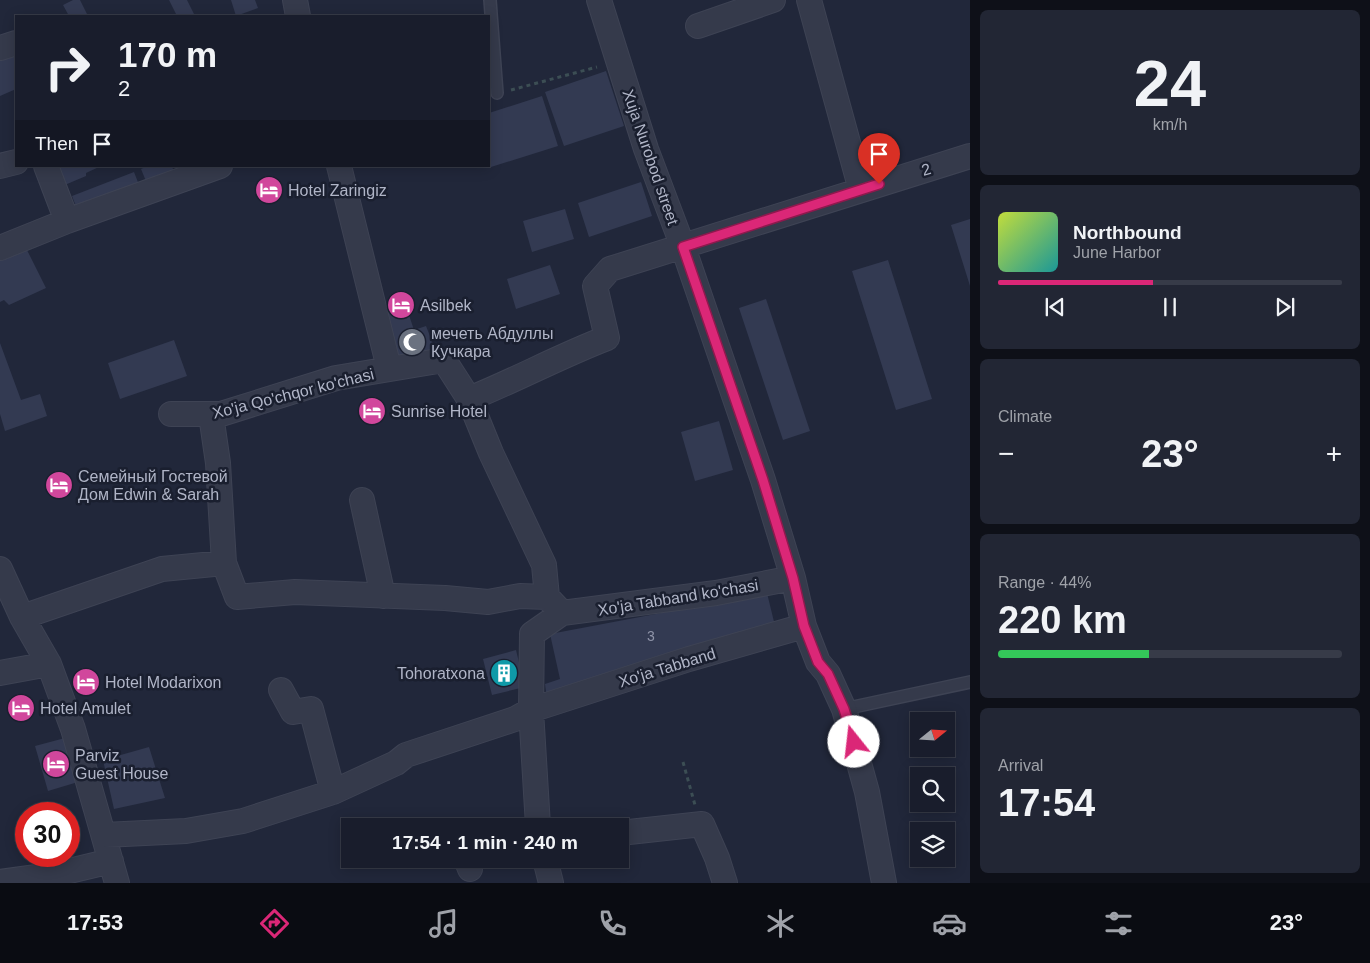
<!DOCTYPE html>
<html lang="en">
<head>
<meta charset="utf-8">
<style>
	:root { --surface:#191d2c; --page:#222634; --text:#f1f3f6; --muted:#9fa2a9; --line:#373b48; --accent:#db2777 }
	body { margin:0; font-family:Arial,sans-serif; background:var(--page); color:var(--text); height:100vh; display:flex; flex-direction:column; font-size:19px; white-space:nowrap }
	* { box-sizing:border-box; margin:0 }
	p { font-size:16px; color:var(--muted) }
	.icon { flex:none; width:28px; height:28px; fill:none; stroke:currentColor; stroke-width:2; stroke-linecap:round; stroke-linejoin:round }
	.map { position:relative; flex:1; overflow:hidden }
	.sheet { display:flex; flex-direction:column; gap:10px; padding:10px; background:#0e1018; width:400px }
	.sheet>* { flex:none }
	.top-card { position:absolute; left:15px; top:15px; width:475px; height:152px; border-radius:0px; box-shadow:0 2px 12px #0003,0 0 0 1px var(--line); background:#191d2c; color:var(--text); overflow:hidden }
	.needle { width:32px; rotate:72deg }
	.buttons { position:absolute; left:910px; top:712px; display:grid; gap:10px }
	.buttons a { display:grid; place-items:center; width:45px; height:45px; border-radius:0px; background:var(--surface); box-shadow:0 2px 12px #0003,0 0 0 1px var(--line); font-size:25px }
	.speed { position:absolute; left:15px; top:802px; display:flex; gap:10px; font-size:25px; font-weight:700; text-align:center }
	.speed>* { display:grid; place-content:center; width:65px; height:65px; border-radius:50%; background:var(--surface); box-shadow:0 2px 12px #0003,0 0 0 1px var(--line); line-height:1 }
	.speed .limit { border:8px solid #d22; background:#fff; color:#111 }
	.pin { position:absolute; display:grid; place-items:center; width:42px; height:42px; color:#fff; margin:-51px -21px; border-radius:50% 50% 50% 0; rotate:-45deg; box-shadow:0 0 5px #0007 }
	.pin .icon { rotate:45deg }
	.me { position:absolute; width:55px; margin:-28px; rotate:344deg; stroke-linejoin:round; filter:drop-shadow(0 0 4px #0008) }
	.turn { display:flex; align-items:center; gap:18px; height:105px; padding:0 20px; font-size:22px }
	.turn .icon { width:65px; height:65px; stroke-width:2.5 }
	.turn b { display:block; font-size:35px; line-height:42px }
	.then { display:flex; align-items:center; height:48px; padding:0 20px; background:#0003; gap:10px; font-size:19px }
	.big { font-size:38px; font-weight:700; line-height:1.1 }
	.sheet .tile { flex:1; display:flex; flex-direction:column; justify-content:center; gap:8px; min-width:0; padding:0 18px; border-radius:8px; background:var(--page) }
	.sheet .dial { align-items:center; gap:0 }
	.dial b { font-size:65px; line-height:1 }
	.song { display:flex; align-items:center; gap:15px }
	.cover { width:60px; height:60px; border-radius:8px; background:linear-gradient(135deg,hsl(70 70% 55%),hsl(180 70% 35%)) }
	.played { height:5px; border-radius:2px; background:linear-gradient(90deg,var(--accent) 45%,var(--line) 45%) }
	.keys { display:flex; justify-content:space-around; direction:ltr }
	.heat { display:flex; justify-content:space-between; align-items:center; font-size:28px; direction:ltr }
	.charge { height:8px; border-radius:4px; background:linear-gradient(90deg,#34c759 44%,var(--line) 0) }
	.trip { position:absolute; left:341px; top:818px; width:288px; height:50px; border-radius:0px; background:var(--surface); box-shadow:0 2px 12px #0003,0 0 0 1px var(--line); font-weight:700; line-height:50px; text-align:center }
	.tabs { display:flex; height:80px; justify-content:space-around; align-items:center; background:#0a0c12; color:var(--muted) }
	.tabs .icon { width:35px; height:35px }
	.tabs .current { color:var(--accent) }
	.tabs b { font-size:22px; color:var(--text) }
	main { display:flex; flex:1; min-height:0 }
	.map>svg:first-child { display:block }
</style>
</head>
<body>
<main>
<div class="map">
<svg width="970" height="883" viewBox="0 0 970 883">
	<rect width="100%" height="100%" fill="#21273a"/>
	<!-- building -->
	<path fill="#333a52" d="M73 0H80L88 16H69L63 5Z
		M169 0H187L195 16H177Z
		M231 0H255L258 8 236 16Z
		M16 49V89L0 96V52Z
		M606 71 624 126 564 146 545 92Z
		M542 96 558 146 491 167 489 159V113Z
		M52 166H101L86 173V176L60 187Z
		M148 166H172L175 176 148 186 141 169Z
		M134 172 141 190 79 214 72 196Z
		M641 182 652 216 589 237 578 203Z
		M565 209 574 239 532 252 523 221Z
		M970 219V286L951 225Z
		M25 246 46 288 9 305 4 300 0 302V258Z
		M888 260 932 399 896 410 852 271Z
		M550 265 560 294 516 309 507 279Z
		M766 299 810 431 783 440 739 308Z
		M406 306 414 330 426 326 437 354 398 360 381 314Z
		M174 340 187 376 120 399 108 363Z
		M0 343 21 400 40 394 47 416 5 431 0 414Z
		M719 421 733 470 695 481 681 432Z
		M767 593 776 630 547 699 545 684 560 679 550 634Z
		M516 650 525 687 492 695 483 659Z
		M65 738 78 782 48 791 35 746Z
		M149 747 165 798 114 809 103 760Z"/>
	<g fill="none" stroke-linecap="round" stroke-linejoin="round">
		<!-- lane casing -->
		<g stroke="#3e4354" stroke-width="14">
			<path id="lane" d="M490 0 497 93
				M844 709 970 682"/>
		</g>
		<!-- street casing -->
		<g stroke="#3e4354" stroke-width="26">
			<path id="street" d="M295 0 298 16
				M599 0 646 149 683 247 763 480 793 578 804 626 818 662 828 674 844 709 867 792 884 883
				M809 0 861 190
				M698 26 773 0
				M0 48 16 43
				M0 166 16 162
				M339 166 389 368
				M67 221 220 166
				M0 248 67 221 46 166
				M469 399C516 380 560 356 607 338L595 286 610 269 970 156
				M171 414H221L336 378 444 360 469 399 491 453 544 565 547 597 562 613
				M211 415 218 463 224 563 237 597 295 592 445 598 488 602 520 596 547 597
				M362 500 383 596
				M0 569 22 617 49 664 73 729 117 883
				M22 617 162 569 224 563
				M0 673 49 664
				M281 690 293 712 311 709 333 792
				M538 826 531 710 532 634 562 613 716 593 793 578
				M620 833 702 824 717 858 725 883
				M104 835 186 831 243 821 333 792 396 763 406 755 515 719 531 710 689 659 804 626
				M466 859 470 869
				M545 859 551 883
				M0 882 57 874 111 861"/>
		</g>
		<!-- path -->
		<path stroke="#3c4e54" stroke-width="3" stroke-dasharray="4 4" stroke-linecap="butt" d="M511 90 597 67
			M683 762 695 805"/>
		<!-- lane -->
		<use href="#lane" stroke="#353a4b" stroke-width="11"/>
		<!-- street -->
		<use href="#street" stroke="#353a4b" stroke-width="24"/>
	</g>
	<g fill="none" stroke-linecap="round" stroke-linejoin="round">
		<!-- route casing -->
		<g stroke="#8e194d" stroke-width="12">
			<path id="route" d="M854 742 844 709 828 674 818 662 804 626 793 578 763 480 683 247 879 184"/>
		</g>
		<!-- route -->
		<use href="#route" stroke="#db2777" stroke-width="9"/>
	</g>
	<!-- icons -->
	<defs>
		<g id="hotel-disc" transform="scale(1.4375)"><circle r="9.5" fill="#d1479c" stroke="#1a1f2f"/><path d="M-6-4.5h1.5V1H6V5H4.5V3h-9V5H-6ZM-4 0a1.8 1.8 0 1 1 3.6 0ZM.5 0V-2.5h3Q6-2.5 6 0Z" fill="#fff"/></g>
		<g id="mosque-disc" transform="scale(1.4375)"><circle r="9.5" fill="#6b7280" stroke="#1a1f2f"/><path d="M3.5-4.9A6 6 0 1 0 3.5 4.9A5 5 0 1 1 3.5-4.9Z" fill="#fff"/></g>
		<g id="building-disc" transform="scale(1.4375)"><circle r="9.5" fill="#0f9aa8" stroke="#1a1f2f"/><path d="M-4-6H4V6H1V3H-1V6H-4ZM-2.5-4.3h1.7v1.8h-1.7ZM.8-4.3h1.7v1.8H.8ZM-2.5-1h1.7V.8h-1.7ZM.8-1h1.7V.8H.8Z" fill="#fff"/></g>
	</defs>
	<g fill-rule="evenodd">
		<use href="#hotel-disc" x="269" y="190"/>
		<use href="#hotel-disc" x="401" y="305"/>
		<use href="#mosque-disc" x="412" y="342"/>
		<use href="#hotel-disc" x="372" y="411"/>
		<use href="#hotel-disc" x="59" y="485"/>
		<use href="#building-disc" x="504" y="673"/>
		<use href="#hotel-disc" x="86" y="682"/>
		<use href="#hotel-disc" x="21" y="708"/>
		<use href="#hotel-disc" x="56" y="764"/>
	</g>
	<g text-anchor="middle" stroke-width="5" stroke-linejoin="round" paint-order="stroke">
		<!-- number labels -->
		<g font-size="14" fill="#8f94a8">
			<text x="651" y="641">3</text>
		</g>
		<!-- street labels -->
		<g font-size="16" fill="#b0b5c7" stroke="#1a1f2f">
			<text transform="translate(651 157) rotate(71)" y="6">Xuja Nurobod street</text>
			<text transform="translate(926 169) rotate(-17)" y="6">2</text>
			<text transform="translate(293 393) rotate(-14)" y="6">Xo'ja Qo'chqor ko'chasi</text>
			<text transform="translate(678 597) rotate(-9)" y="6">Xo'ja Tabband ko'chasi</text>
			<text transform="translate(667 667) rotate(-17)" y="6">Xo'ja Tabband</text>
		</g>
		<!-- poi labels -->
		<g font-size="16" fill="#b0b5c7" stroke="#1a1f2f" text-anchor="start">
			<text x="288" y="196">Hotel Zaringiz</text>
			<text x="420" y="311">Asilbek</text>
			<text x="431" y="339">мечеть Абдуллы<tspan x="431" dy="18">Кучкара</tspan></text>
			<text x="391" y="417">Sunrise Hotel</text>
			<text x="78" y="482">Семейный Гостевой<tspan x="78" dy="18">Дом Edwin &amp; Sarah</tspan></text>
			<text x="485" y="679" text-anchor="end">Tohoratxona</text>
			<text x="105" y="688">Hotel Modarixon</text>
			<text x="40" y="714">Hotel Amulet</text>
			<text x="75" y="761">Parviz<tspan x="75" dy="18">Guest House</tspan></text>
		</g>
	</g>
</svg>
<div class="buttons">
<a><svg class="needle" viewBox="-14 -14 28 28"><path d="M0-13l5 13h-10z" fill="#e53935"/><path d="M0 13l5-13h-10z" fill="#9fa2a9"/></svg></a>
<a><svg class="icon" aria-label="search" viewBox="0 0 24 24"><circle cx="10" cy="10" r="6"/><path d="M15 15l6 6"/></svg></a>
<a><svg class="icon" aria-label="layers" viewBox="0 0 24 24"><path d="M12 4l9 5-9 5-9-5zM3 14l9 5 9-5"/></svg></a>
</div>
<div class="speed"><div class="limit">30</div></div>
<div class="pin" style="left:879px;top:184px;background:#d93025"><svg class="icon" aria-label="arrive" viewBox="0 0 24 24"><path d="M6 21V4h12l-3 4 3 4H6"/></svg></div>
<svg class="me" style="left:854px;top:742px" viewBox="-20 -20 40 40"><circle r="19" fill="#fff"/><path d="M0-13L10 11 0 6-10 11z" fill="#db2777"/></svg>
<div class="trip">17:54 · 1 min · 240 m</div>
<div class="top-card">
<div class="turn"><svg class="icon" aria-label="right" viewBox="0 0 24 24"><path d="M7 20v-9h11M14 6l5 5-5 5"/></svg><div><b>170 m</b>2</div></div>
<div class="then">Then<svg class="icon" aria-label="arrive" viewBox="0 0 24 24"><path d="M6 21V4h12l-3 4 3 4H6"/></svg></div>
</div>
</div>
<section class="sheet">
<div class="tile dial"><b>24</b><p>km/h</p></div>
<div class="tile">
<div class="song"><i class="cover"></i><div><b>Northbound</b><p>June Harbor</p></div></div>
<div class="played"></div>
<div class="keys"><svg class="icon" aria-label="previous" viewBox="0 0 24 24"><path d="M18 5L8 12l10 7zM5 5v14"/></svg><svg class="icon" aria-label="pause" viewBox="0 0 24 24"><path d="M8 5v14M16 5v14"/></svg><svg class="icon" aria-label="next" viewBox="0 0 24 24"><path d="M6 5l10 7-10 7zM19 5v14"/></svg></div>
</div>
<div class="tile"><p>Climate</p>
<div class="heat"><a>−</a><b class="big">23°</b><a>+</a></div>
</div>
<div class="tile"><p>Range · 44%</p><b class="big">220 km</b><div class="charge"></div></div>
<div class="tile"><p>Arrival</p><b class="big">17:54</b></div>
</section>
</main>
<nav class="tabs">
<b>17:53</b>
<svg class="icon current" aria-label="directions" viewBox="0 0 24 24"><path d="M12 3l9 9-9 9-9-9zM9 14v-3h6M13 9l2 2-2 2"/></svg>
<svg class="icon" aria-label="music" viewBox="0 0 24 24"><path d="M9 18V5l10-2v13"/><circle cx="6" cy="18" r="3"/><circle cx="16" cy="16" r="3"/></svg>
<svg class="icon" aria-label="phone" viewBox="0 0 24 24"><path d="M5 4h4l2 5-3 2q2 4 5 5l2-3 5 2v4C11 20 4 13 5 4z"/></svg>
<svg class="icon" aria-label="climate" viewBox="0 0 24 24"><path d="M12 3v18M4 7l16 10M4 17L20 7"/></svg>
<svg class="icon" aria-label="car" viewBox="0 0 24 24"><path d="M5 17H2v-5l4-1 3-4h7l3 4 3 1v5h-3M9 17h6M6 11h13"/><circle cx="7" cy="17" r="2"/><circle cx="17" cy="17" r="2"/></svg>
<svg class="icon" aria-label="filters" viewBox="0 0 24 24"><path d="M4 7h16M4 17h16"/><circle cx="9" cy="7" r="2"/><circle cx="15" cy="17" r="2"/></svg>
<b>23°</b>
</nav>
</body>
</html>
